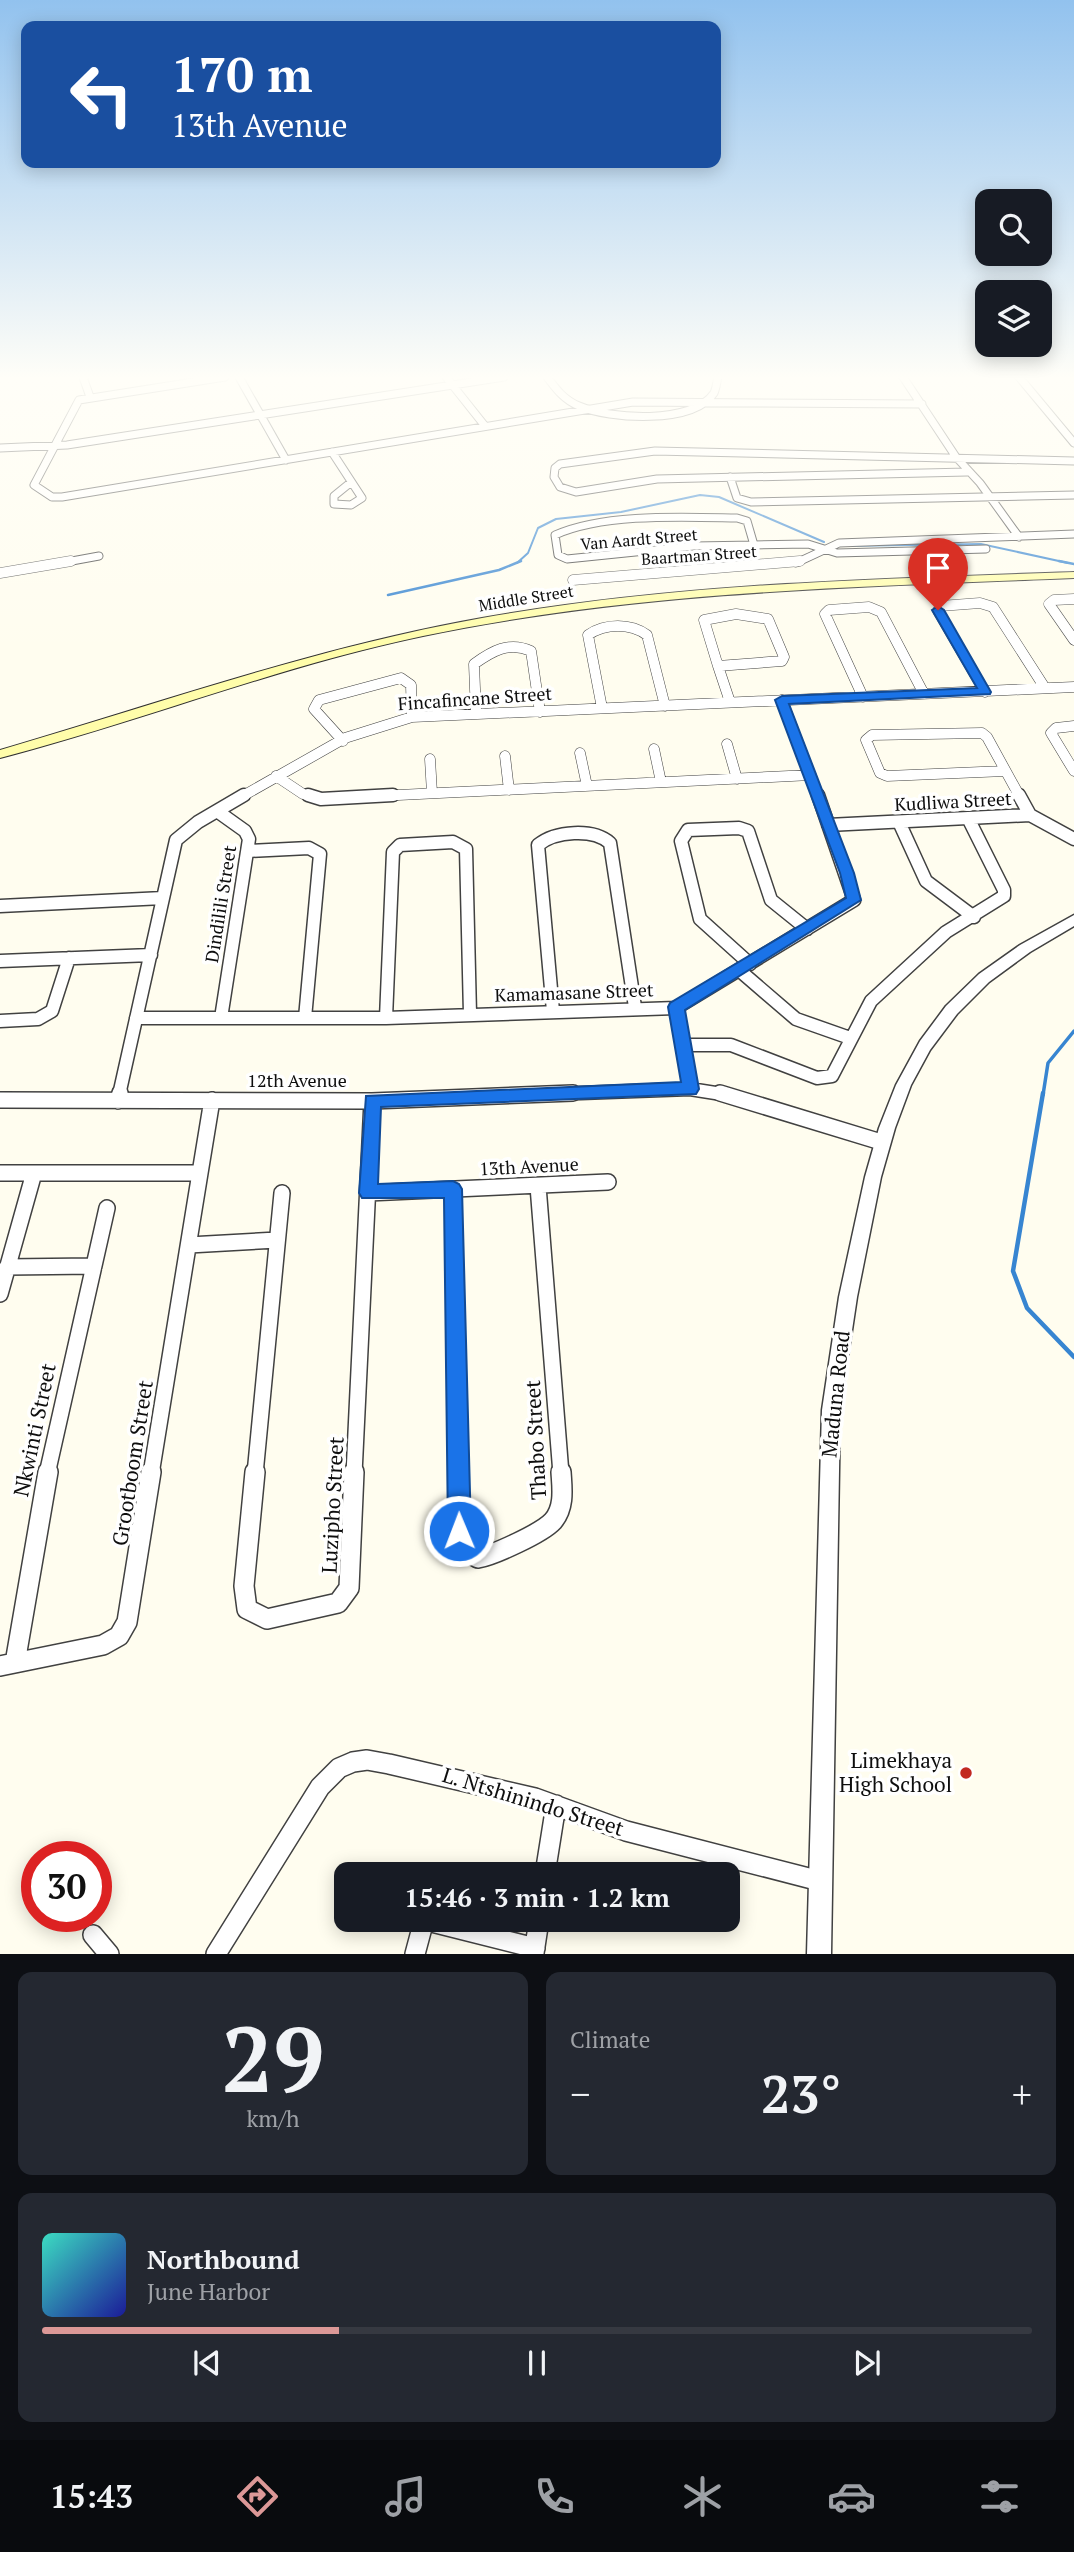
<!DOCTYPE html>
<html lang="en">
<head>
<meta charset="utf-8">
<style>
	:root { --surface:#171b24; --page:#242831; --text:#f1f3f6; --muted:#9ea1a6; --line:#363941; --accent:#dc9897 }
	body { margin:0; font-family:"PT Serif",serif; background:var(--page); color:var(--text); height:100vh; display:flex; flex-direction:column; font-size:26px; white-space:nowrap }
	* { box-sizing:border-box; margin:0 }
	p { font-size:23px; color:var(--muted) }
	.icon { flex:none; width:38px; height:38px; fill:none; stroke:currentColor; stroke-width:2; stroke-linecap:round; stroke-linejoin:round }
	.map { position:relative; height:1954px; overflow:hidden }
	.details { display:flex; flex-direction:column; gap:18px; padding:18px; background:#0d0f14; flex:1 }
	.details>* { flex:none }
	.guide { position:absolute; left:21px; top:21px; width:700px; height:147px; border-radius:14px; box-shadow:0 4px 18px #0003; background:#1a4fa0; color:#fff; overflow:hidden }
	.tools { position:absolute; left:975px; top:189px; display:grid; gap:14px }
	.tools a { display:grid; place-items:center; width:77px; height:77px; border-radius:14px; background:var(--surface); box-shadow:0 4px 18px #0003; font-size:35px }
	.speed { position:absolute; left:21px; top:1841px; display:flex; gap:14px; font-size:35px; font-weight:700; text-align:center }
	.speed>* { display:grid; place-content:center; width:91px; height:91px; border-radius:50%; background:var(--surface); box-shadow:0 4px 18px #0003; line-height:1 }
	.speed .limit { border:10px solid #d22; background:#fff; color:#111 }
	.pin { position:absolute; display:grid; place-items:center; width:60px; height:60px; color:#fff; margin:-72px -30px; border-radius:50% 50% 50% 0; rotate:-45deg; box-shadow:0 0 7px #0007 }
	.pin .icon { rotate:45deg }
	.me { position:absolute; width:77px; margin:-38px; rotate:359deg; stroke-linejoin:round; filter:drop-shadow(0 0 5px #0008) }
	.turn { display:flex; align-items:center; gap:24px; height:147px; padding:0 35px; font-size:32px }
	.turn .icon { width:91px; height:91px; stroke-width:2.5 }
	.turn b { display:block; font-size:49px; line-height:60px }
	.big { font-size:52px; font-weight:700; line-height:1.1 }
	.details .tile { flex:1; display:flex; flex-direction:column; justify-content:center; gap:10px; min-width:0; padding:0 24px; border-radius:14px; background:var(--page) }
	.details .dial { align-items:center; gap:0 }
	.dial b { font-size:91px; line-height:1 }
	.song { display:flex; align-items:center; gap:21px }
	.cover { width:84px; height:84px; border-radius:10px; background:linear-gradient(135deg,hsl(170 70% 55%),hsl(240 70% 35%)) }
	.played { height:7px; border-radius:4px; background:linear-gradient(90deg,var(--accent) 30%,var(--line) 30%) }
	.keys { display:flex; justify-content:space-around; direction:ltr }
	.heat { display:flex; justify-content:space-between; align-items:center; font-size:38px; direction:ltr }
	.details .tiles { flex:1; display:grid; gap:18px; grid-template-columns:1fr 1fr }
	.tile:last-child { grid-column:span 2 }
	.trip { position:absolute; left:334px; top:1862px; width:406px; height:70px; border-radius:14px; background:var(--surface); box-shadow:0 4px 18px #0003; font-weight:700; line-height:70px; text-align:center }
	.tabs { display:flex; height:112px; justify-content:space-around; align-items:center; background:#090b0e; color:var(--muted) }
	.tabs .icon { width:49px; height:49px }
	.tabs .on { color:var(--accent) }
	.tabs b { font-size:32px; color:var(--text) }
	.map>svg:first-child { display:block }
</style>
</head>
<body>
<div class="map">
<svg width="1074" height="1954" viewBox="0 0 1074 1954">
	<rect width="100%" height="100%" fill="#fffdef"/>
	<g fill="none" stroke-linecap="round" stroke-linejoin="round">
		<!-- stream-far3 -->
		<path stroke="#3785d1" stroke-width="2" d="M839 546 981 544 1068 563
			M517 563 528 553 538 528 556 519 621 512 700 495 719 497 824 542"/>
		<!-- stream-far2 -->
		<path stroke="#3785d1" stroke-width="2.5" d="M1059 561 1074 564
			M388 595 499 570 521 561"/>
		<!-- stream-far1 -->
		<path stroke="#3785d1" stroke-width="3.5" d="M1043 1095 1048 1063 1074 1031"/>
		<!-- stream -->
		<path stroke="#3785d1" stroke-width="4.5" d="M1043 1093 1013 1271 1027 1308 1074 1357"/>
		<!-- minor-far4 casing -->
		<g stroke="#414141" stroke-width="9">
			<path id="minor-far4" d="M83 377 90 397
				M225 377 79 400 34 485 52 497H62L633 402 922 404
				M239 377 286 460
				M446 377 485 426
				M547 377C556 389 564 400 579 406 609 419 693 425 714 393 716 389 717 381 718 377
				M903 377 956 457 980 483 1019 537
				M1019 377 1074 443
				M0 448 67 445 504 377
				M332 452 362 498 351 505 334 504V496L350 483
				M967 472 657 479 576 492 560 487 554 477 555 468 560 464 655 451 1074 461
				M730 477 737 498 751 502 1074 495
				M737 518 747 521 754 545 694 546 567 559 558 555 555 535C604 513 683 517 737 518Z
				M754 545 808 544 837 553 986 549
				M61 563 99 556
				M796 563 839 543 1074 534"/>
		</g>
		<!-- minor-far3 casing -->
		<g stroke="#414141" stroke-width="11">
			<path id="minor-far3" d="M0 573 71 561
				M573 580 800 561
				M1074 599 1054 600 1049 604 1074 640
				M736 614 768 619 784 657 782 661 718 666 704 620Z
				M718 666 730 702
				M985 692 938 611 940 606 980 603 993 607 1045 688
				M863 697 825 614 829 610 869 607 881 612 924 694
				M782 700 819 797
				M602 708 588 635C605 623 631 623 647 635L665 706
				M476 714 474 664C492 651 509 641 531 651L540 712
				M1074 726 1056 728 1051 733 1074 771
				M343 741 314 709 319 700 401 678 411 685 412 717
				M727 744 737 779
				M654 749 661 782
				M580 753 587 786
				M505 756 509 790
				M430 759 432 793
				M1005 771 887 776 880 773 866 740 872 735 982 733 987 737 1020 797
				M276 776 303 794 315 797
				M241 797 345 738 412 717 1074 687
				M358 797 811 775"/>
		</g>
		<!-- minor-far2 casing -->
		<g stroke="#414141" stroke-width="15">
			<path id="minor-far2" d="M308 795 321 799 393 795
				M1019 795 1030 815
				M217 811 245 831 249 839 221 1018
				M899 822 926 881 974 917
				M828 825 1030 815 1074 839
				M248 851 309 848 320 854 305 1018
				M0 906 163 898
				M0 961 151 955
				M750 964 700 919 681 841 688 830 739 828 748 831 771 900 807 929
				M739 970 796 1019 850 1038
				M676 1008 690 1089
				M553 1011 538 845C555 831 593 828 610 843L635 1007
				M136 1018H386L676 1008 854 900 818 795
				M386 1018 393 852 400 845 453 842 466 849 470 1014
				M0 1021 38 1019 52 1011 69 958
				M684 1045H731L817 1078 832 1076 871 1001 946 932 1004 896V890L968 818
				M119 1095 176 840 198 822 244 795
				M526 1095 690 1089 728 1095"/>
		</g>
		<!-- minor-far1 casing -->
		<g stroke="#414141" stroke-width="18">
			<path id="minor-far1" d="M720 1093 881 1142
				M0 1100 372 1101 573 1093
				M118 1101 120 1093
				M0 1173H200L151 1474
				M200 1173 212 1100
				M538 1186 561 1474
				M453 1190 459 1474
				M368 1193 608 1182
				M189 1245 277 1240
				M7 1267 94 1266
				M0 1294 34 1173
				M47 1474 107 1208
				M255 1474 282 1193
				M354 1474 372 1101"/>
		</g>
		<!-- minor casing -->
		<g stroke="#414141" stroke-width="22">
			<path id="minor" d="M255 1472 244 1586 247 1609 267 1619 338 1603 349 1588 354 1472
				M459 1472C459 1500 450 1543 478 1558 494 1555 542 1533 553 1521 565 1507 562 1488 561 1472
				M15 1663 48 1472
				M0 1666 103 1645 119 1636 127 1622 151 1472
				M545 1874 556 1805
				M93 1935 109 1954
				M534 1953 539 1920
				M216 1954 320 1787 339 1768 353 1762 367 1760 389 1764 535 1798 626 1831 820 1881
				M415 1954 423 1924 428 1921 535 1948"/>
		</g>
		<!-- tertiary casing -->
		<g stroke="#414141" stroke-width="3">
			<path id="tertiary" d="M1074 915V926L1030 952 989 982 957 1014 930 1050 911 1085 895 1128 881 1177 857 1297 840 1410 831 1954H807L822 1410 839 1297 865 1177 879 1128 896 1085 920 1041 946 1006 979 974 1020 945Z"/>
		</g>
		<!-- secondary casing -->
		<g stroke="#303030" stroke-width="2">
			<path id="secondary" d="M1074 572V578C856 587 637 591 423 636 279 666 142 721 0 758V750C160 703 318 647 482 618 678 583 876 579 1074 572Z"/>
		</g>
		<!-- minor-far4 -->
		<use href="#minor-far4" stroke="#fff" stroke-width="7"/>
		<!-- minor-far3 -->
		<use href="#minor-far3" stroke="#fff" stroke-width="10"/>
		<!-- minor-far2 -->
		<use href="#minor-far2" stroke="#fff" stroke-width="12"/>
		<!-- minor-far1 -->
		<use href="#minor-far1" stroke="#fff" stroke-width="15"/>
		<!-- minor -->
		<use href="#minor" stroke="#fff" stroke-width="19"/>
		<!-- tertiary -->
		<use href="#tertiary" fill="#fff" fill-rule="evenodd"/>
		<!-- secondary -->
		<use href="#secondary" fill="#fffdaa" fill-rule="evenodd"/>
	</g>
	<!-- sky -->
	<linearGradient id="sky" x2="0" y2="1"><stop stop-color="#92c2ee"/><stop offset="0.58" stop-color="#fffef8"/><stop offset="1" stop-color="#fffef8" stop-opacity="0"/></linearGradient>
	<rect width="1074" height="651" fill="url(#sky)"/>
	<!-- route -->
	<path fill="#1a73e8" stroke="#114b97" stroke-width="2" d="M938 606 944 610 991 692 990 694 789 704 854 873 861 900 685 1010 699 1089 696 1094 381 1107 378 1184 453 1181 459 1184 462 1189 471 1531 467 1539 459 1542 451 1539 448 1531 444 1198H362L359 1193 366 1096 681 1082 668 1007 670 1003 846 898 840 873 775 700 782 696 977 688 932 610Z"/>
	<!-- markers -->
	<circle fill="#c22922" stroke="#fff" stroke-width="2.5" cx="966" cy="1773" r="7"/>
	<g text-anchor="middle" stroke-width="7" stroke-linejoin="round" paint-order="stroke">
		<!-- far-street labels -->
		<g font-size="16" fill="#0e0e0e" stroke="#fff">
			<text transform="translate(639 539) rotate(-5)" y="6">Van Aardt Street</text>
			<text transform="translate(699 555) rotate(-4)" y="6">Baartman Street</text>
			<text transform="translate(526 598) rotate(-9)" y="6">Middle Street</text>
		</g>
		<!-- street labels -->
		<g font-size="18" fill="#0e0e0e" stroke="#fff">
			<text transform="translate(475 699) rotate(-4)" y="6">Fincafincane Street</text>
			<text transform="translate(953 802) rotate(-3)" y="6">Kudliwa Street</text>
			<text transform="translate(221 904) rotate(-81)" y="6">Dindilili Street</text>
			<text transform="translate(574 993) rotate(-2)" y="6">Kamamasane Street</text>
			<text x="297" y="1087">12th Avenue</text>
			<text transform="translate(529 1167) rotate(-3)" y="6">13th Avenue</text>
		</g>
		<!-- near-street labels -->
		<g font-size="21" fill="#0e0e0e" stroke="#fff">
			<text transform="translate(836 1394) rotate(-84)" y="7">Maduna Road</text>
			<text transform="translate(35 1430) rotate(-78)" y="7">Nkwinti Street</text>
			<text transform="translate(536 1440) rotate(-93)" y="7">Thabo Street</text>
			<text transform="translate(133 1463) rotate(-81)" y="7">Grootboom Street</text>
			<text transform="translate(333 1505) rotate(-87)" y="7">Luzipho Street</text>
			<text transform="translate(533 1802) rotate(17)" y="7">L. Ntshinindo Street</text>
		</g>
		<!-- near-poi labels -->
		<g font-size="21" fill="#0e0e0e" stroke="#fff" text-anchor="end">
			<text x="952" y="1768">Limekhaya<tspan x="952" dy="24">High School</tspan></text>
		</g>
	</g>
</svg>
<div class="tools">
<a><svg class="icon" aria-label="search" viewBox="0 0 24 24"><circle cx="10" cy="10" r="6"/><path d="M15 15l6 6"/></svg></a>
<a><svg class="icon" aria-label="layers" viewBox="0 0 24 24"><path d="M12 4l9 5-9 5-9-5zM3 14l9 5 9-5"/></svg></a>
</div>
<div class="speed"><div class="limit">30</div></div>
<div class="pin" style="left:938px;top:610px;background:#d93025"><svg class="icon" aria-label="arrive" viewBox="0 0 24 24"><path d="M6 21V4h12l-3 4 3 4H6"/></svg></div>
<svg class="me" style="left:459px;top:1531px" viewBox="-20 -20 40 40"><circle r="17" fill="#1a73e8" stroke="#fff" stroke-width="3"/><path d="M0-11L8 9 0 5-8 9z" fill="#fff"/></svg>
<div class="trip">15:46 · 3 min · 1.2 km</div>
<div class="guide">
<div class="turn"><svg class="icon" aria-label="left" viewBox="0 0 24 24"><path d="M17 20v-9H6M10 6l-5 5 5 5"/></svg><div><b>170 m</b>13th Avenue</div></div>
</div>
</div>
<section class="details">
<div class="tiles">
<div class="tile dial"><b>29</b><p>km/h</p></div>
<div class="tile"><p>Climate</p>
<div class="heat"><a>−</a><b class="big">23°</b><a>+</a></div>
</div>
<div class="tile">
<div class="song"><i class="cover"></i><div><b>Northbound</b><p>June Harbor</p></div></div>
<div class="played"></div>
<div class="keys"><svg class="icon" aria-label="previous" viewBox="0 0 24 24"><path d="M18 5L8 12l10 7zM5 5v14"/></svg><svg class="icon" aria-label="pause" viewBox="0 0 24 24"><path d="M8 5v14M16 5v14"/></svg><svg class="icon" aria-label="next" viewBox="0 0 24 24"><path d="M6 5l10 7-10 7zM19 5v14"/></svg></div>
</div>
</div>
</section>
<nav class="tabs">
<b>15:43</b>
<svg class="icon on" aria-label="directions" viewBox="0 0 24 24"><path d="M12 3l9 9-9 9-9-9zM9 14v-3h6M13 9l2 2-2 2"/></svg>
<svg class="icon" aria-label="music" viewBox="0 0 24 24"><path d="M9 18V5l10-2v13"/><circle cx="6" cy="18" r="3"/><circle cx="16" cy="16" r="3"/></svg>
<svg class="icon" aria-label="phone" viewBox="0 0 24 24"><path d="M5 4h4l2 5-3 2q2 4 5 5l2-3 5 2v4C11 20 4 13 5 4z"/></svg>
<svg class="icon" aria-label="climate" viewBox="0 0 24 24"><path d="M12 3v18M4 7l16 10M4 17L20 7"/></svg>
<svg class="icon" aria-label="car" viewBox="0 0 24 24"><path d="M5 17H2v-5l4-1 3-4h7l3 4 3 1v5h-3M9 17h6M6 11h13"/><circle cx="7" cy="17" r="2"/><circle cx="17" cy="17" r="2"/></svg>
<svg class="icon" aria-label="filters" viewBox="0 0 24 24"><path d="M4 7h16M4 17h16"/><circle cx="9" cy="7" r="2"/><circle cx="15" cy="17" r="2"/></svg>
</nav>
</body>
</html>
